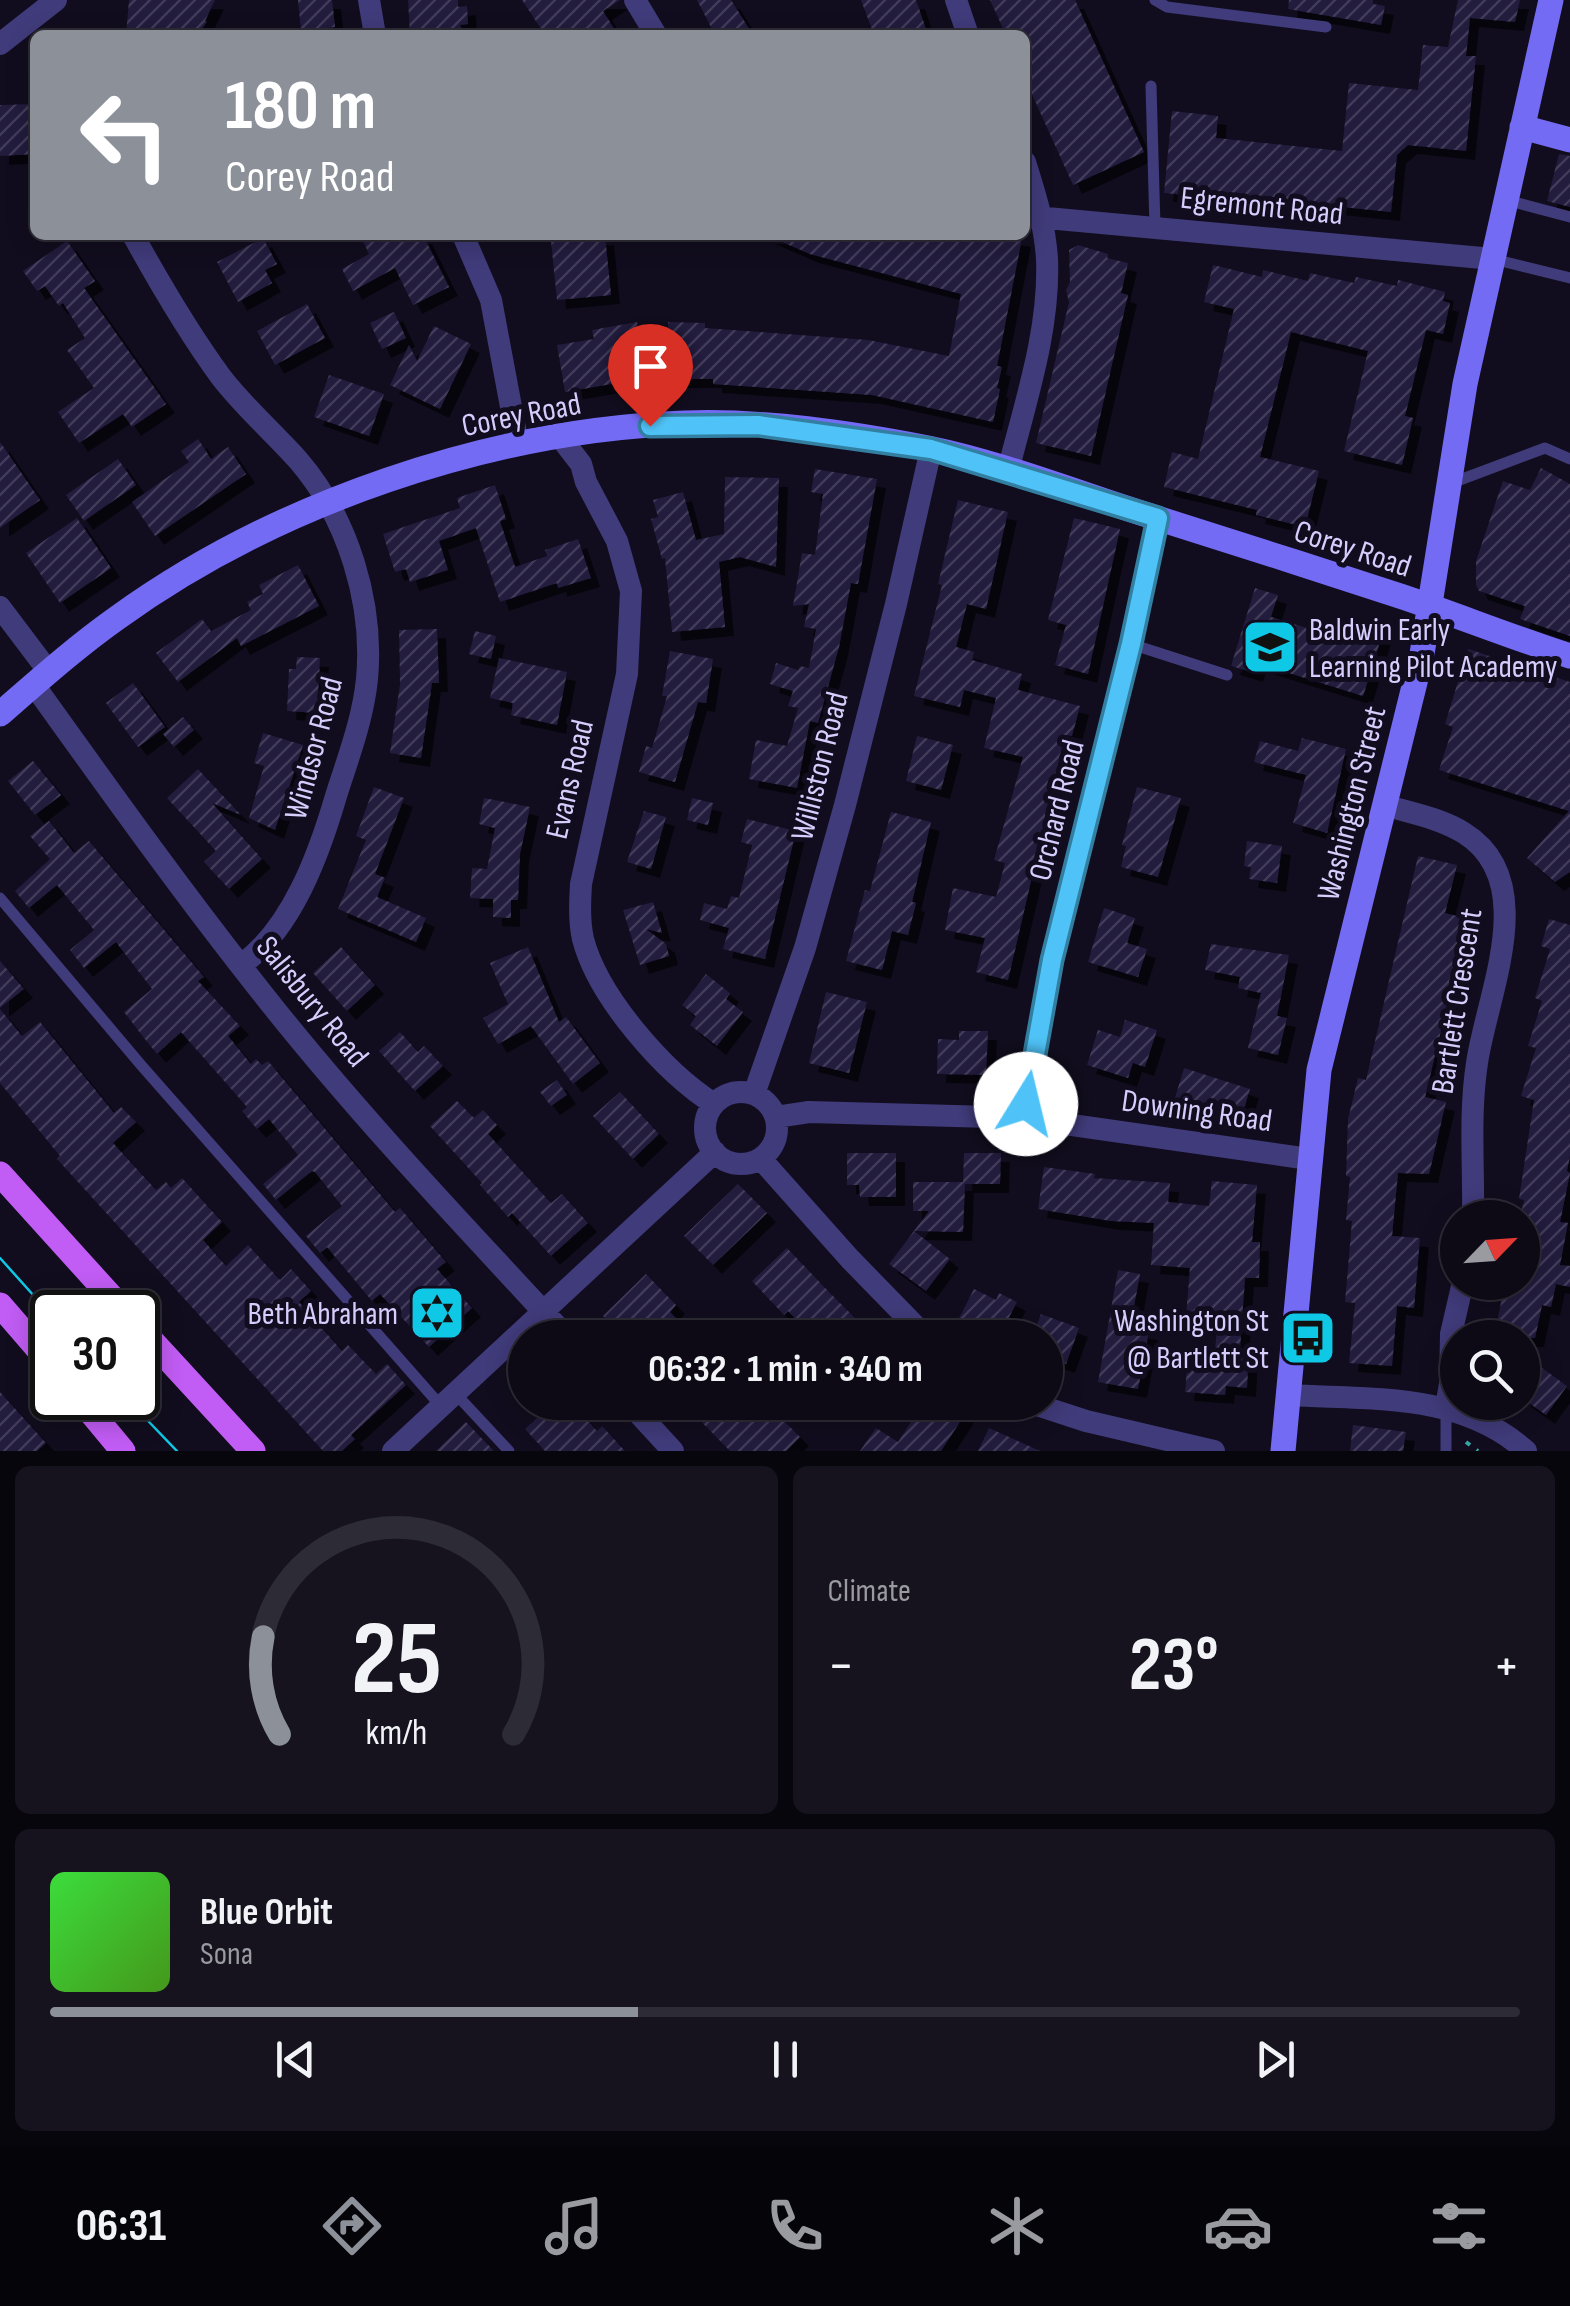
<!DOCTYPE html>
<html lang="en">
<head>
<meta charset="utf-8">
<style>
	:root { --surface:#0d0a16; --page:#16131f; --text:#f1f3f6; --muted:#9a9aa1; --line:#2d2b35; --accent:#8c9099 }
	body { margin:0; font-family:"Sofia Sans Condensed",sans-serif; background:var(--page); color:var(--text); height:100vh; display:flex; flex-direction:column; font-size:38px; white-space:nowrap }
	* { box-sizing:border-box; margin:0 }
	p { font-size:32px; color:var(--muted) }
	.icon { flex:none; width:55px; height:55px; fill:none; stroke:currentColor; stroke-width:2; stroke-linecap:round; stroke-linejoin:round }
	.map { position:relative; height:1451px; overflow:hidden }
	.side { display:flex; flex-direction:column; gap:15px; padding:15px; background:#07060c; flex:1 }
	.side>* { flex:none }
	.guide { position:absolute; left:30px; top:30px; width:1000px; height:210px; border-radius:15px; box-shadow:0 5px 25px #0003,0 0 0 2px var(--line); background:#8c9099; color:#fff; overflow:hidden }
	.needle { width:65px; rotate:65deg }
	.fabs { position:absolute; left:1440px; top:1200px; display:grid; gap:20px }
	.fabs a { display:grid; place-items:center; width:100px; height:100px; border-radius:50%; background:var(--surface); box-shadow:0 5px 25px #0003,0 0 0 2px var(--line); font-size:50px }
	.speed { position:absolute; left:30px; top:1290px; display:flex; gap:20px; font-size:50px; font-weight:700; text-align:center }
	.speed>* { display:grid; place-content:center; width:130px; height:130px; border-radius:50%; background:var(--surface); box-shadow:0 5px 25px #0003,0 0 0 2px var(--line); line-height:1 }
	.speed .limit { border:5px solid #111; border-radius:15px; background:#fff; color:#111 }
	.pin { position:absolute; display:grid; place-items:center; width:85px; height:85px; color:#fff; margin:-102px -42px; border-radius:50% 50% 50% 0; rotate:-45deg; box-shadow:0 0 10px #0007 }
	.pin .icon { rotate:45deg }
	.me { position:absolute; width:110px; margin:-55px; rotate:9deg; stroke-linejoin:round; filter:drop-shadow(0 0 8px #0008) }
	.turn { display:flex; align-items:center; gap:35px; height:210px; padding:0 30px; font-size:45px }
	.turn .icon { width:130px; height:130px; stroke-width:2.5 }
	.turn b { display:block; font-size:70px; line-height:85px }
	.big { font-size:75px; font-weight:700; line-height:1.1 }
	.side .card { flex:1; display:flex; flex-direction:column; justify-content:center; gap:15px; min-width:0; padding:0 35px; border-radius:15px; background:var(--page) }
	.side .dial { align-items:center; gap:0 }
	.dial svg { height:260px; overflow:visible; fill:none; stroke:var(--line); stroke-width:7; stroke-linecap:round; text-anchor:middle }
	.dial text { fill:var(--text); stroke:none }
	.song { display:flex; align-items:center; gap:30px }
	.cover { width:120px; height:120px; border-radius:15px; background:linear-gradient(135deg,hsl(120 70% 55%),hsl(100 70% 35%)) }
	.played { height:10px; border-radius:5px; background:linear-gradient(90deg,var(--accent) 40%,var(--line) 40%) }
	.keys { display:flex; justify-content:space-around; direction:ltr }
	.heat { display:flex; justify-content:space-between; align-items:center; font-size:55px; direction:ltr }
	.side .tiles { flex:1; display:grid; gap:15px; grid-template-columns:1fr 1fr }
	.card:last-child { grid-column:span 2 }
	.trip { position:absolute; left:508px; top:1320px; width:555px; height:100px; border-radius:50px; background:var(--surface); box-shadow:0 5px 25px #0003,0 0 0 2px var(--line); font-weight:700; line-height:100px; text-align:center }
	.dock { display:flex; height:160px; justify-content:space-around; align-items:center; background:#050409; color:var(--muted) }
	.dock .icon { width:70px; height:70px }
	.dock .active { color:var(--accent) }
	.dock b { font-size:45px; color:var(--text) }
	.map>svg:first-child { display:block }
</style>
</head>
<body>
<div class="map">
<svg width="1570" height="1451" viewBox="0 0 1570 1451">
	<defs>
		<pattern id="building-hatch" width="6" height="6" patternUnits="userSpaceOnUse" patternTransform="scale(2.5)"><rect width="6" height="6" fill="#231b3d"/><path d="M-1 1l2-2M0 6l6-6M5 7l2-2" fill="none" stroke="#423b5a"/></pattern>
		<filter id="shadow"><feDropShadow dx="9" dy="9" stdDeviation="0" flood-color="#0009"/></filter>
	</defs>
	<rect width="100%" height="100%" fill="#110d1e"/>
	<!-- building -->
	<path fill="url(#building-hatch)" filter="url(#shadow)" d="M129 0H215L205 21 207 22 197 35H126Z
		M298 0H332L335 27 301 31Z
		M408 0H458V7L467 6 468 24 460 25 464 35H410Z
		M522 0H620L603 11 618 35H545Z
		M697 0H731L753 35H715Z
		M861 0H916L928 35H874Z
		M990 0H1075L1144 152 1073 185 1025 79 1031 74 1025 62V35H1006Z
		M1289 0H1373V4L1385 6 1381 25 1288 9Z
		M1458 0H1520L1515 22 1470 18 1466 56H1476L1466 151 1408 145 1397 155 1391 212 1206 193V197L1164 193 1172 111 1218 116 1216 138 1342 151 1349 83 1418 90 1423 45 1448 47Z
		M35 104V154L0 156V105Z
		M1559 154 1570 156V207L1547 201Z
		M360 235H423L449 287 413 305 395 268 353 291 342 269 369 254Z
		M766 235H1006L1022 238 997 366 1002 367 997 388 1000 389 993 422 872 395 713 384V379H667L668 322 705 323V328L868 340 949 356 961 294 810 254Z
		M605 236 611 295 557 300 551 241Z
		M263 238 277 264 265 270 272 283 238 302 217 262Z
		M67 241 95 281 84 288 166 404 132 427 123 414 79 443 58 412 94 388 67 350 85 338 63 303 59 306 45 286 37 291 23 271Z
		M1078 245 1108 254 1107 258 1128 263 1121 293 1128 295 1091 456 1036 443 1069 302 1066 290 1070 282 1069 250Z
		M1213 265 1262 277 1263 270 1308 281 1310 273 1354 283 1356 277 1397 286 1398 280 1445 292 1443 301 1450 303 1443 334 1426 330 1405 416 1413 418 1402 465 1344 451 1368 351 1291 332 1260 457 1319 471 1305 527 1256 515 1257 510 1164 487 1172 452 1198 459 1234 309 1204 302Z
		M307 304 325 338 275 365 257 331Z
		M394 312 406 338 382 349 370 323Z
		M637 322 646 378 565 392 557 345 594 339 592 330Z
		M434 326 471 344 440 409 390 385 409 345 417 361Z
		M329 375 384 394 369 436 314 417Z
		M198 439 211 459 228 447 246 474 155 536 132 502 189 462 181 451Z
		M0 442 40 500 0 528Z
		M118 459 136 485 84 521 66 495Z
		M1541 468 1570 484V636L1520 619 1525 606 1479 591 1476 585V561L1503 481 1530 490Z
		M815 469 877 479 858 584 851 583 839 647 818 723 810 721 797 788 749 779 756 740 787 746 798 708 788 706 793 691 770 684 776 663 798 670 800 666 809 668 816 629 804 627 809 604 793 606 802 553 815 555 823 494 811 492Z
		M725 477 779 478 776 567 740 557 719 562 725 627 672 632 665 558 662 559 651 519 658 517 653 500 683 492 696 540 724 534Z
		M495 485 506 519 500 521 515 567 547 556 545 550 578 539 591 578 558 588 557 583 500 602 476 528 439 541 448 570 410 582 406 569 395 572 383 534 460 508 457 498Z
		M958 500 1008 512 986 609 967 604 956 647 974 652 972 660 1022 674 1018 690 1080 706 1072 736 1065 735 1008 980 976 972 985 938 945 930 953 888 996 897 1005 863 994 860 1023 757 984 748 996 698 964 690 960 707 914 696 942 585 938 584Z
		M77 518 111 568 60 603 26 553Z
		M1074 518 1120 529 1088 674 1055 665 1066 625 1048 620Z
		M298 565 319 606 241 646 237 638 178 682 156 653 202 619 211 631 251 610 247 602 263 594 259 585Z
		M1255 588 1278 595 1271 617 1323 633 1326 623 1357 633 1360 625 1383 632 1363 696 1257 663 1254 673 1231 666Z
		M437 629 439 683H432L421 758 390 753 400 684 399 630Z
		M475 631 496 636 491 659 469 654Z
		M1468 649 1570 682V872L1555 882 1527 858 1569 811 1439 770 1453 727 1445 724Z
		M670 651 713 659 706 703 698 702 675 782 639 772 646 746 652 748 667 696H662Z
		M297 657 320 658 317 713 287 711 289 669H296Z
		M499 658 567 672 557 725 511 715 513 703 490 698Z
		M133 683 165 727 138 747 106 703Z
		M183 717 194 730 174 747 163 734Z
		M263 733 303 745 275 830 249 818 264 766 254 763Z
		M917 736 953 745 941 790 906 781Z
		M1302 738 1346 749 1327 833 1293 823 1306 775 1254 762 1260 741 1298 751Z
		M33 761 61 795 35 815 8 781Z
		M198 769 241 815 212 803 262 859 229 889 204 862 216 851 167 798Z
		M374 787 404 798 375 874 385 878 377 897 426 918 416 942 338 909 366 840 356 836Z
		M1137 787 1181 798 1158 877 1121 867 1126 846 1122 845Z
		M484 798 530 807 520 854 518 900H511V918L493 917V899L470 898 472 868 487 869 495 828 479 824Z
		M692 798 713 803 708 825 687 820Z
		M644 811 666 817 651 869 627 862Z
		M891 812 931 822 912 902 916 903 908 935 892 931 882 970 846 961 865 890 870 891Z
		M747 819 796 831 765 959 723 949 729 928 700 920 704 903 727 909 731 896 739 898 752 845 741 842Z
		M49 821 74 853 89 841 204 977 198 981 240 1026 228 1036 251 1064 256 1059 262 1065 268 1061 395 1212 400 1208 446 1262 437 1269 472 1308 429 1347 380 1294 372 1301 327 1247 320 1253 306 1236 342 1206 315 1172 312 1171 276 1200 263 1184 298 1155 269 1119 257 1129 242 1111 247 1107 181 1032 157 1054 144 1038 124 1012 152 989 116 942 84 968 70 950 94 930 57 885 29 908 15 891 50 859 30 836Z
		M1247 841 1282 846 1277 883 1249 879 1251 867 1244 866Z
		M1418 856 1457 865 1445 913 1468 919 1425 1097 1446 1102 1429 1174 1398 1173 1392 1236 1420 1238 1414 1308 1397 1306 1392 1366 1349 1363 1355 1303 1345 1302 1352 1221 1346 1220 1350 1177 1346 1176 1348 1119 1358 1078 1366 1080Z
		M653 902 662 933 646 929 666 944 669 956 640 965 623 910Z
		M1104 908 1135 918 1127 943 1147 949 1138 977 1088 962Z
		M1549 919 1570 925V1156L1567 1171 1570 1173 1560 1222 1568 1223 1560 1265 1570 1266V1287L1556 1284 1551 1307 1542 1305 1535 1338H1494L1505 1282H1522L1520 1218 1524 1200 1519 1199 1534 1100 1521 1096 1536 1048 1528 1046 1542 1001 1535 998 1550 949 1541 946Z
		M1211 944 1289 955 1277 1016 1287 1018 1278 1055 1248 1048 1261 993 1238 988 1240 977 1205 970Z
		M341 947 375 985 347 1011 313 973Z
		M528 947 559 1022 566 1017 600 1063 573 1084 531 1026 498 1044 483 1018 508 1004 490 963Z
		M0 961 24 989 0 1008Z
		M706 974 730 993 726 999 743 1012 717 1046 690 1025 696 1016 682 1005Z
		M826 992 867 1002 849 1073 809 1063Z
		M0 1009 22 1036 40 1022 114 1113 121 1107 136 1122 113 1143 156 1190 166 1182 171 1188 182 1178 222 1222 203 1240 226 1266 248 1245 280 1280 291 1269 311 1291 299 1302 342 1351 348 1345 376 1374 387 1364 406 1385 351 1435 355 1439 342 1451H323L57 1159 60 1156 0 1083Z
		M1125 1020 1157 1030 1145 1067 1133 1063 1128 1078 1087 1065 1098 1030 1120 1037Z
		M959 1031H988L986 1075 937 1074 938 1039 959 1040Z
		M400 1032 418 1052 424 1046 443 1066 415 1091 379 1051Z
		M1184 1068 1250 1089 1240 1122 1174 1101Z
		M557 1080 567 1095 551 1106 540 1092Z
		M620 1092 659 1134 633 1159 593 1116Z
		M457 1101 474 1118 483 1110 497 1125 488 1134 551 1203 562 1194 588 1223 551 1256 512 1213 508 1217 480 1185 482 1183 430 1126Z
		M847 1153H896V1197H860L859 1185H847Z
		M964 1153H1001L1000 1184H965L963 1232 914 1231 929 1211H913V1182H963Z
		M1044 1167 1095 1174 1094 1178 1170 1183 1168 1202 1209 1206 1212 1181 1257 1185 1252 1242H1260L1259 1278H1245L1240 1348H1249L1247 1388 1226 1386 1225 1395 1185 1392 1188 1358 1214 1360 1218 1318 1186 1316 1190 1268 1151 1265 1154 1223 1111 1221 1038 1209Z
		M738 1184 767 1213 713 1265 684 1236Z
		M914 1231 950 1259 926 1291 889 1264Z
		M787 1248 830 1293 875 1338H813L788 1311 784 1315 752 1281Z
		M1118 1270 1140 1274 1130 1328 1149 1331 1138 1389 1098 1382Z
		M646 1274 676 1305 670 1312 695 1338H624L603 1316Z
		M974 1289 996 1300 999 1293 1017 1302 998 1338H991L958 1320Z
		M1041 1314 1079 1328 1066 1364 1045 1357V1338H1032Z
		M1538 1365 1567 1386 1546 1415 1522 1398V1387Z
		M0 1392 46 1443 37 1451H0Z
		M525 1402H571L597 1431 602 1426 625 1451H545L525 1429 538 1417Z
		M682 1402H744L760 1419 771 1408 800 1437 786 1451H730Z
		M924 1402H948L965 1414 941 1451H860L876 1428 898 1442Z
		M466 1422 494 1451H436Z
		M1353 1425 1406 1432 1403 1451H1350Z
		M989 1428 1040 1451H978Z"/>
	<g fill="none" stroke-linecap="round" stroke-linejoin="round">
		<!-- path -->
		<path stroke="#35a8a6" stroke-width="4" stroke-dasharray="5 8" stroke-linecap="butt" d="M1466 1442 1478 1451"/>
		<!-- lane -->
		<path stroke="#403b7a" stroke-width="11" d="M1155 0 1167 7 1326 27
			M1151 86 1155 227
			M1506 200 1570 217
			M1493 259 1570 278
			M1449 484 1545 448 1570 459
			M1131 644 1227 675
			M0 898 141 1065 440 1405
			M454 1392 509 1451
			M1446 1407V1451"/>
		<!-- street -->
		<path stroke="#403b7a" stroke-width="22" d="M369 0 375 35
			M635 0 656 35
			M956 0 968 35
			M0 44 56 0
			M1025 216 1493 259
			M133 235C160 284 188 332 221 377 244 407 273 432 298 460 348 518 374 603 367 679 363 719 348 758 336 796 319 854 292 929 241 965
			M463 235 491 300 518 444
			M561 438 581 464 586 482 617 541 631 591 627 674 581 884C580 902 579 921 583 939 598 997 664 1072 714 1104
			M1008 471C1025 403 1050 330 1047 259 1045 225 1035 194 1025 162
			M0 607 49 672
			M34 685C112 794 190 903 274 1008 366 1123 468 1230 568 1338
			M1384 805C1411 813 1440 818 1464 833 1541 881 1487 994 1477 1063 1469 1115 1474 1166 1473 1218
			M705 1128a36 36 0 1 1 72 0a36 36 0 1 1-72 0Z
			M754 1094 805 948 845 805 896 604 931 449
			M776 1117 809 1112 1023 1118 1309 1159
			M1023 1118 1052 959 1131 644 1159 518
			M761 1159 850 1259 927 1338
			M1289 1395C1371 1400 1461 1392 1526 1451
			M628 1402 673 1451
			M1028 1402 1086 1421 1214 1451
			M1446 1407 1450 1384 1451 1334 1463 1282
			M393 1451 715 1152"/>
		<!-- secondary -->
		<path stroke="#746bf5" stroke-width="25" d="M1522 127 1570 140
			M0 714C38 681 76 647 117 618 276 503 490 430 685 423 765 420 850 433 928 448 997 462 1070 490 1138 512 1226 540 1315 568 1403 597 1459 616 1514 638 1570 656
			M1283 1451 1319 1070 1422 654 1465 384 1551 0"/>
		<!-- primary -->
		<path stroke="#c15cf4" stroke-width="25" d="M0 1174 125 1312
			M0 1305 52 1365
			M138 1326 253 1451
			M79 1398 123 1451"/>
		<!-- tram -->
		<path stroke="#0fc8e6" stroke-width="2.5" d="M0 1258 52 1316
			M126 1398 177 1451"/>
	</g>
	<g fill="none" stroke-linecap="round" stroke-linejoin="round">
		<!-- route casing -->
		<g stroke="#337fa1" stroke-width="25">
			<path id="route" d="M650 426 758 425 931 449 1158 518 1131 644 1052 960 1026 1104"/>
		</g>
		<!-- route -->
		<use href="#route" stroke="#4fc3f7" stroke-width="18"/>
	</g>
	<!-- icons -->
	<defs>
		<g id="school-square" transform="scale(2.875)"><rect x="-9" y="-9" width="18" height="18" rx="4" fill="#0fc8e6" stroke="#110d1e"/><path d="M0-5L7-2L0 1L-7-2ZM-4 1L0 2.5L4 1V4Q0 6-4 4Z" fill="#111"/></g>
		<g id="synagogue-square" transform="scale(2.875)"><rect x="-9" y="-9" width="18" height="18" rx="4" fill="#0fc8e6" stroke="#110d1e"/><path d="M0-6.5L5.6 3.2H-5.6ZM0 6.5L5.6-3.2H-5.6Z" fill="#111"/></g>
		<g id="bus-square" transform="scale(2.875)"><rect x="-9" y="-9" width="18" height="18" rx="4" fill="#0fc8e6" stroke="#110d1e"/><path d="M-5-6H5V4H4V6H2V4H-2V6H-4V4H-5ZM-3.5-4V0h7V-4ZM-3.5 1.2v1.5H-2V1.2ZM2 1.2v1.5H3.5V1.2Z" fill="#111"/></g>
	</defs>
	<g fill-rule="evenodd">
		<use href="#school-square" x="1270" y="647"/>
		<use href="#synagogue-square" x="437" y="1313"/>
		<use href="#bus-square" x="1308" y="1338"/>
	</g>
	<g text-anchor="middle" stroke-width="10" stroke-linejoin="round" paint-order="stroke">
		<!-- street labels -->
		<g font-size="32" fill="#d5cdfc" stroke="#110d1e">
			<text transform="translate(1262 205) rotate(6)" y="11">Egremont Road</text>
			<text transform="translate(521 414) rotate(-11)" y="11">Corey Road</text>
			<text transform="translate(1353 548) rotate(18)" y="11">Corey Road</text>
			<text transform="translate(313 748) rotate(-75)" y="11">Windsor Road</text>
			<text transform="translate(819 766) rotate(-76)" y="11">Williston Road</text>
			<text transform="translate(569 779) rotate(-77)" y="11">Evans Road</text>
			<text transform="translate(1351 803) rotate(-76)" y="11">Washington Street</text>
			<text transform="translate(1056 810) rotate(-76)" y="11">Orchard Road</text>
			<text transform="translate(313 1001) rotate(51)" y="11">Salisbury Road</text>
			<text transform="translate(1456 1001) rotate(-81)" y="11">Bartlett Crescent</text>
			<text transform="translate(1197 1110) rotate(8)" y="11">Downing Road</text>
		</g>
		<!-- poi labels -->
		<g font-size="32" fill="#d5cdfc" stroke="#110d1e" text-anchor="end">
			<text x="1309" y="640" text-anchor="start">Baldwin Early<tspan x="1309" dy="37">Learning Pilot Academy</tspan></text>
			<text x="398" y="1324">Beth Abraham</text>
			<text x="1269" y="1331">Washington St<tspan x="1269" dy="37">@ Bartlett St</tspan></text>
		</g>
	</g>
</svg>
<div class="fabs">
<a><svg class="needle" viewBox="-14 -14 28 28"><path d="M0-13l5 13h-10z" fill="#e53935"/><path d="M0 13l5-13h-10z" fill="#9a9aa1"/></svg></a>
<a><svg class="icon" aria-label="search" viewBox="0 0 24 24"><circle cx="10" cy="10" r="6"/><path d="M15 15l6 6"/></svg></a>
</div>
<div class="speed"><div class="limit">30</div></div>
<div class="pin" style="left:650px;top:426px;background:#d93025"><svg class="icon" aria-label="arrive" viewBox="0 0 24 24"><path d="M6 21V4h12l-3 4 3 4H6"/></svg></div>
<svg class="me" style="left:1026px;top:1104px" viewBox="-20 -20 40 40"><circle r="19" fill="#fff"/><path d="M0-13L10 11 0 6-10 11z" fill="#4fc3f7"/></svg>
<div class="trip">06:32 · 1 min · 340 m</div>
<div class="guide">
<div class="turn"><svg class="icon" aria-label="left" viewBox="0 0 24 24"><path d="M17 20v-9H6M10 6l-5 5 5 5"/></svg><div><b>180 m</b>Corey Road</div></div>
</div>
</div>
<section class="side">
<div class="tiles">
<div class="card dial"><svg viewBox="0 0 100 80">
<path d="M14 69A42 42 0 1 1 86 69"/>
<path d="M14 69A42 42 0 0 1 9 39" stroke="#8c9099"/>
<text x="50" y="56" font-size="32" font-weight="700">25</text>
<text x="50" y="72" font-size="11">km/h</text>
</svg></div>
<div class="card"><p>Climate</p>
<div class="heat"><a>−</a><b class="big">23°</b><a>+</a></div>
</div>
<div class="card">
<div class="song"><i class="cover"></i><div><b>Blue Orbit</b><p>Sona</p></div></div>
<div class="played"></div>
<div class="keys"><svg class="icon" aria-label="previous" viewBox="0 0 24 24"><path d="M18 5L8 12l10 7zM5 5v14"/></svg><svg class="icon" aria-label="pause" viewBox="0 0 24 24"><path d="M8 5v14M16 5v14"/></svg><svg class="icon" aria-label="next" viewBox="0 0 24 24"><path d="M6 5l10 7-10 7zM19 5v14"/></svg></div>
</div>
</div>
</section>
<nav class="dock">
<b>06:31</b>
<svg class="icon active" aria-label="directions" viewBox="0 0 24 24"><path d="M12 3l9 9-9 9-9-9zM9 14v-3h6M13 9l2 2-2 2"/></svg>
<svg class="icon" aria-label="music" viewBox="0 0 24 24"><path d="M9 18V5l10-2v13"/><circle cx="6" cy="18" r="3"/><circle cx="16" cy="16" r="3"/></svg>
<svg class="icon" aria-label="phone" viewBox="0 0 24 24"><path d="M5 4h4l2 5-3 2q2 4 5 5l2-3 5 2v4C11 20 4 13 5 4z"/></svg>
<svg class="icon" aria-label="climate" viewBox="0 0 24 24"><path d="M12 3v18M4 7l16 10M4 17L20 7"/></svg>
<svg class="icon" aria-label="car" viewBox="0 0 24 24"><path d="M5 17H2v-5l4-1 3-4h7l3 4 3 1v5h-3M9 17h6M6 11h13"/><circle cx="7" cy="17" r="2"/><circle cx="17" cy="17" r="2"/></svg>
<svg class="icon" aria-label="filters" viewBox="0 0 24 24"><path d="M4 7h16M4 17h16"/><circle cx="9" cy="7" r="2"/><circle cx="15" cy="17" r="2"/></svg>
</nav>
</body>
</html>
